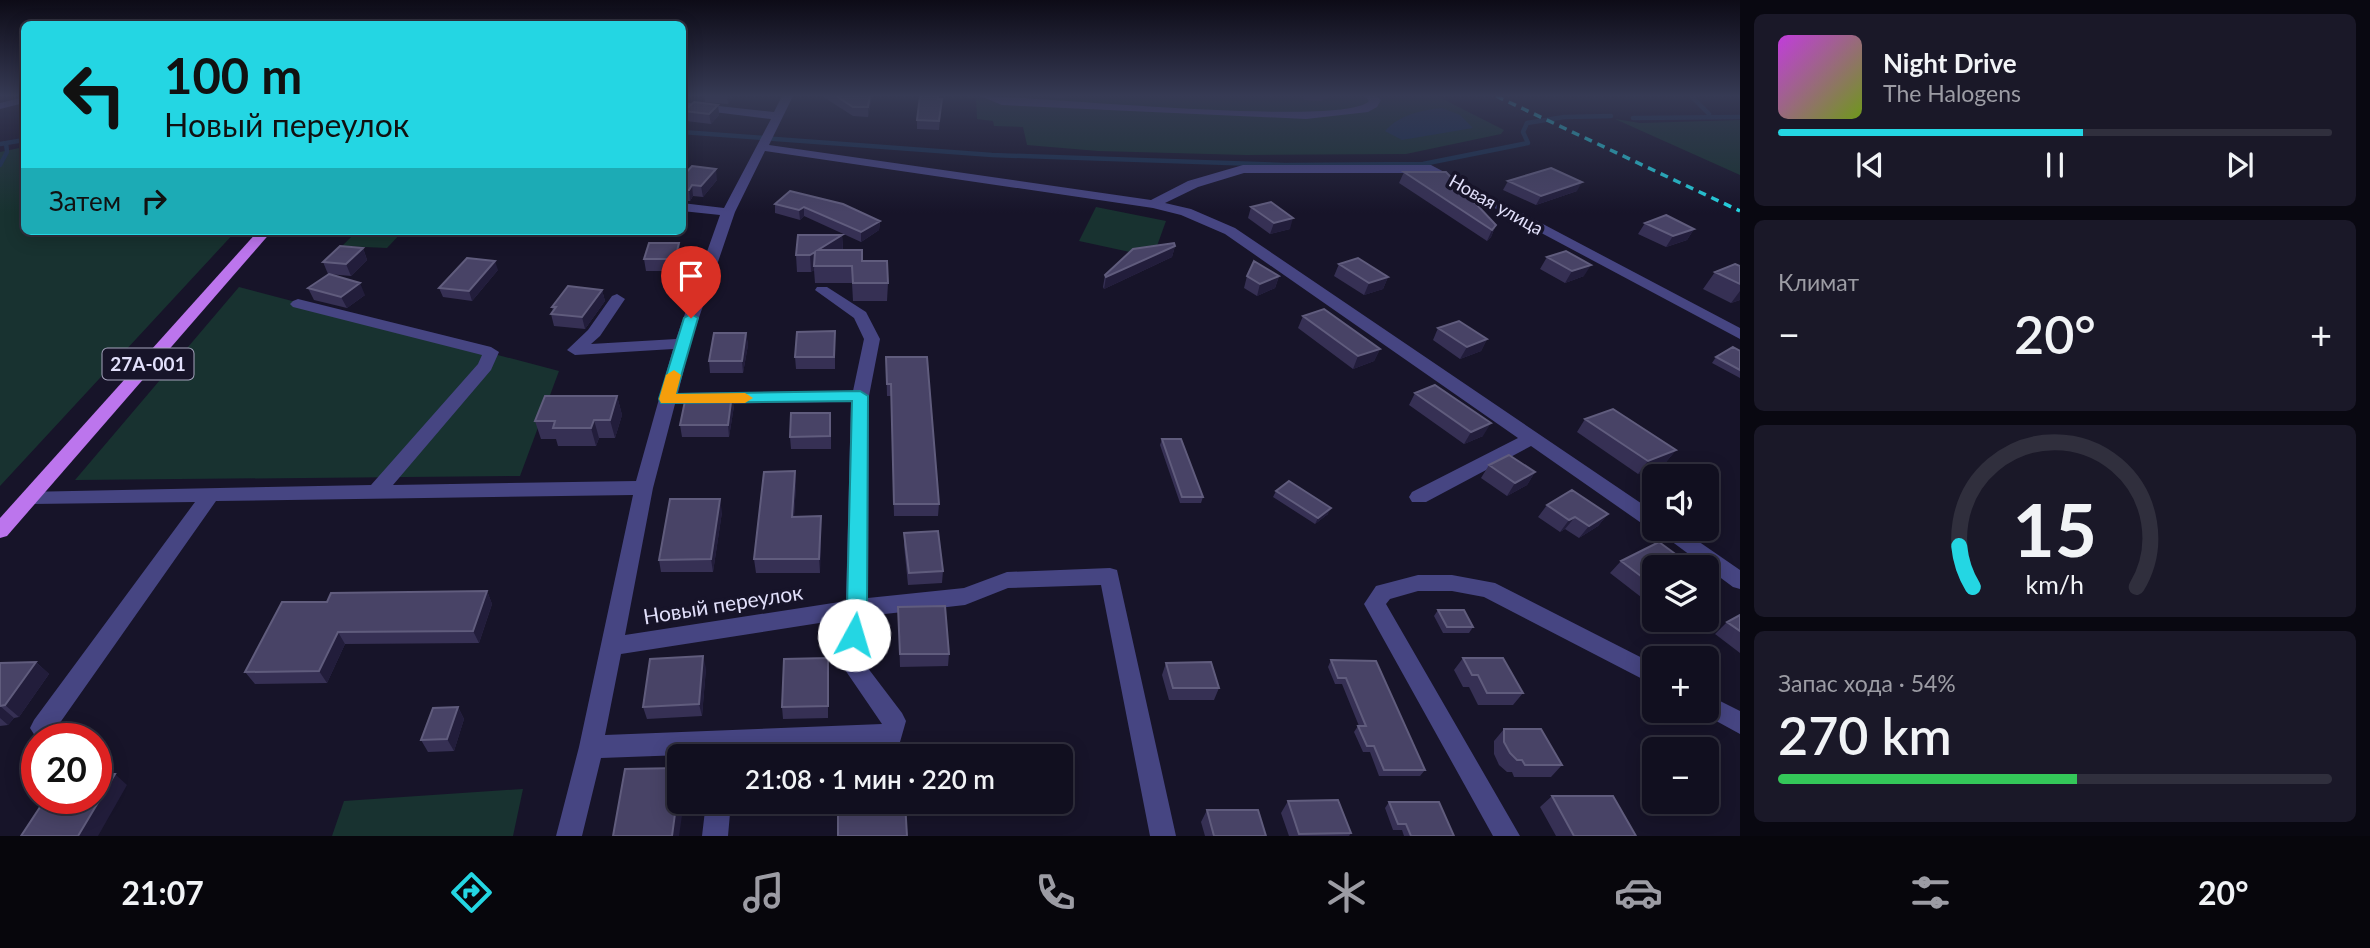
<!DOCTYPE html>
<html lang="ru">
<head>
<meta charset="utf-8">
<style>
	:root { --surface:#110f1f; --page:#1a1828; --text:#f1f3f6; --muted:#9c9ca4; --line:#302f3d; --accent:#24d6e3 }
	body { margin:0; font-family:Lato,sans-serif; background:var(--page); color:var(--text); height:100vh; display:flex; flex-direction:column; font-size:26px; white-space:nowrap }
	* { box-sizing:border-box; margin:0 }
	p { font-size:23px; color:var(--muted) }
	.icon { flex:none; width:38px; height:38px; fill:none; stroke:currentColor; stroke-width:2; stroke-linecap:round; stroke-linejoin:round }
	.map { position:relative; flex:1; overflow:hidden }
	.drawer { display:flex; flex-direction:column; gap:14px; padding:14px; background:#090811; width:630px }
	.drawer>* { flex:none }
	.hud { position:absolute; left:21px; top:21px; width:665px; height:214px; border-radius:10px; box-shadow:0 4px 18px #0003,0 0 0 2px var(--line); background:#24d6e3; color:#111; overflow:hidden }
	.tools { position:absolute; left:1642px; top:464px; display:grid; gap:14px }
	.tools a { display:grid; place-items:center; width:77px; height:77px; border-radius:10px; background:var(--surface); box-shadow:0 4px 18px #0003,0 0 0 2px var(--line); font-size:35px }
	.speed { position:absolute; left:21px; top:723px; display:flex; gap:14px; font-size:35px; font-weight:700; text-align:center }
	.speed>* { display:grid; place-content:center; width:91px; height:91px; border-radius:50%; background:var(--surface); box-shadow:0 4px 18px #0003,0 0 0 2px var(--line); line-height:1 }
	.speed .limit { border:10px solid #d22; background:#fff; color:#111 }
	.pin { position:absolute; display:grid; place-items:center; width:60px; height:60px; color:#fff; margin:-72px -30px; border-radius:50% 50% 50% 0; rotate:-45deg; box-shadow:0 0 7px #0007 }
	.pin .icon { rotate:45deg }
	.me { position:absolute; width:77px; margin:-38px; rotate:6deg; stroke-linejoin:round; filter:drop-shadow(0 0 5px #0008) }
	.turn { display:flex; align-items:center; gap:24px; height:147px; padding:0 28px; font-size:32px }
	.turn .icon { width:91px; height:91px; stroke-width:2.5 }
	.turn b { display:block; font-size:49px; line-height:60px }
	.then { display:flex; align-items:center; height:66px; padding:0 28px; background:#0003; gap:14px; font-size:26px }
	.big { font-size:52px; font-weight:600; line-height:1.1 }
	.drawer .tile { flex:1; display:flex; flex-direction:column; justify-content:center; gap:10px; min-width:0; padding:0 24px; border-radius:10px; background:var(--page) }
	.drawer .dial { align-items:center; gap:0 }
	.dial svg { height:182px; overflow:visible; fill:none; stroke:var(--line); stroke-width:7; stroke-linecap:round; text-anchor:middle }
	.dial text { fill:var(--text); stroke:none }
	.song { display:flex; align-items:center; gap:21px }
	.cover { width:84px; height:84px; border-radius:10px; background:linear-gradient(135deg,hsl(290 70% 55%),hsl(80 70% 35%)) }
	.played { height:7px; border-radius:4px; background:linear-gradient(90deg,var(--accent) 55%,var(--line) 55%) }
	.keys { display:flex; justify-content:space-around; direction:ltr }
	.heat { display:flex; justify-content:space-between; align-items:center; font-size:38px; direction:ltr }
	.charge { height:10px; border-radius:5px; background:linear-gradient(90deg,#34c759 54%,var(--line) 0) }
	.trip { position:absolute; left:667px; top:744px; width:406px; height:70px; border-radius:10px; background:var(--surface); box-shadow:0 4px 18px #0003,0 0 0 2px var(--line); font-weight:600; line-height:70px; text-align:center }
	.dock { display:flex; height:112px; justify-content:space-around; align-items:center; background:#07060c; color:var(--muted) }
	.dock .icon { width:49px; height:49px }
	.dock .active { color:var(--accent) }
	.dock b { font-size:32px; color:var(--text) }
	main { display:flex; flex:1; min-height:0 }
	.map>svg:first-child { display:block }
</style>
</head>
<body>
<main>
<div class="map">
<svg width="1740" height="836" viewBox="0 0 1740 836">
	<rect width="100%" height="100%" fill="#171429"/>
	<!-- green -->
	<path fill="#183230" d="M1437 96 1504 130 1501 134 1406 154 1246 155 1098 151 1027 145 1023 127 994 126 993 121 977 119 976 98 945 97Z
		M1615 119 1640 123 1740 120V175Z
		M24 147V231H236L0 486V152Z
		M1096 207 1166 221 1153 257 1079 241Z
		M357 231H403L387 248 342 246Z
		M239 287 559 371 520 476 75 480Z
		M523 789 513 836H332L344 801Z"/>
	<!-- water -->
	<path fill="#182f4e" d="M1442 108 1460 115 1473 128 1402 140 1385 131C1399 115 1421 110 1442 108Z"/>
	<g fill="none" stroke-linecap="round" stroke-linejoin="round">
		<!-- stream -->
		<path stroke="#182f4e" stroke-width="4.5" d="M1691 96 1709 114
			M1633 118 1740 117
			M682 132 992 155 1285 165 1423 164 1528 143 1523 132 1527 123 1564 117 1611 116
			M0 144 24 140
			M0 165 7 152 6 143"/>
		<!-- minor -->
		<path fill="#464582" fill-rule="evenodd" d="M782 96H793L769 145 1151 200 1188 181 1243 165H1431L1740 328V339L1429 173H1244L1198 187 1165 203 1191 209 1235 228 1654 512V528H1679L1740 570V589L1733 587 1655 529 1647 527 1531 446 1426 502H1412L1409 497 1412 492 1518 438 1225 234 1181 215 1153 208 765 151 735 212 690 344 678 393 853 391 864 339 854 318 815 290 817 287H827L866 312 880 339 869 396 868 598 964 588 1007 572 1110 568 1117 570 1176 836H1150L1101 585 1008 588 965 605 867 616 861 659 902 713 906 721 900 742 868 748 601 758 582 836H556L579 747 633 495 216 501 57 727 64 738 37 739 30 728 34 720 195 502 31 504 24 502 21 497 24 492 371 485 478 364 482 355 293 307 290 304 293 301 298 299 491 347 499 352 491 370 393 485 636 481 673 349 575 355 567 350 588 330 612 296 617 294 625 299 600 336 591 344 676 339 720 215 682 211V203L724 208 771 119 682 108V102L774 112ZM851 402 846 601 625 635 653 488 675 404ZM845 619 839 661 882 724 605 735 621 654Z
			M980 96C1035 96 1344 128 1369 101L1365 96H1377L1381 100 1377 107 1368 112 1306 119 1002 105Z
			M24 97V103L0 109V103Z
			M1418 575H1452L1495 583 1654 664V685L1484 597 1452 591H1418L1390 599 1386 604 1520 836H1493L1364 604 1376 586Z
			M1706 694 1740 711V734L1698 711 1706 710Z
			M706 802H731L728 836H702Z"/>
		<!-- major -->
		<path fill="#bc75ed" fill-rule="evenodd" d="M258 231H272L7 536 0 538V518Z"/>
		<!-- rail -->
		<path stroke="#24d6e3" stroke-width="3.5" stroke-dasharray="8 6" stroke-linecap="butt" d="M1496 96 1740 211"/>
	</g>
	<!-- wall -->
	<path fill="#363054" d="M705 96H734L728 104 705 102Z
		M822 96H872L868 117 853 116Z
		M1034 96H1065V98Z
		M1303 96H1328L1327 99H1323L1322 101 1304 100Z
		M938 99H942L939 130 917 129V120Z
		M718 105 719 115 711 124 686 121 684 111Z
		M1404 172 1496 225 1491 237 1487 241 1399 183Z
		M682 177 717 180 703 197 693 196 690 201H682Z
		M1508 181 1577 191 1536 205 1503 190Z
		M775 204H843L880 221 879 230 861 242 804 216 800 220 775 213Z
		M1251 207 1290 229 1270 234 1248 218Z
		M1645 223 1694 229 1687 240 1666 247 1638 234Z
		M842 235 843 250 862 261 888 283 887 301H853L852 283H815L814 270 811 272H797L796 255Z
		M679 243 681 255 677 271H646L644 259Z
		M1175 246 1172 257 1104 289 1103 287 1105 275Z
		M363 248 367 260 351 276 328 274 323 262Z
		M1547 257 1584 276 1565 283 1540 269Z
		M1339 264 1388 277 1383 289 1364 295 1334 276Z
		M1740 266V300L1731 303 1703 289 1715 272Z
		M498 270 472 301 443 297 439 288Z
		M1247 276H1279L1275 288 1257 296 1244 288Z
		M308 288 365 295 347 308 314 300Z
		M602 290 605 301 585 329 554 326 551 314 553 311 552 307Z
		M1303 316 1380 349 1374 361 1353 369 1298 328Z
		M1438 328 1487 339 1481 351 1460 359 1433 340Z
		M835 331V369H796L795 357Z
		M746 333 748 345 743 373H710L709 361Z
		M1740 351V378L1712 363 1716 357Z
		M886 357 939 504 938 516H894L891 396H887Z
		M1415 393 1483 436 1464 444 1409 405Z
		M617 396 622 415 615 438H599L596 446H558L556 439H541L535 421Z
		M734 406 729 437H682L680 425Z
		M1585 419 1676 450 1666 462 1638 474 1577 432Z
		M831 425V449H791L790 437Z
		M1162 439 1203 497 1201 503H1180L1160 445Z
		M1489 465 1535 472 1527 485 1507 496 1481 478Z
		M795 471 796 485 794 517 821 516 820 573H756L754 559Z
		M1276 491 1328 514 1315 524 1273 497Z
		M1547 505 1608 514 1598 526 1579 538 1565 529 1560 532 1538 517Z
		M722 512 713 572H661L659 560Z
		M904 533 943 571 942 583 908 585 904 545Z
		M1621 561 1654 567V602L1650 604 1610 573Z
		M487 591 492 604 479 643 345 644 327 683 255 684 245 672 327 602Z
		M898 607 949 654 948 666 900 667Z
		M1438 610 1473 627 1469 633H1443L1434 616Z
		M1740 615V653L1715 634 1727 622Z
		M828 658V718L783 719 782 707Z
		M1463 658 1523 693 1513 705H1478L1469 687H1463L1454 670Z
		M1331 660 1425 770 1420 776H1379L1370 752H1363L1354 732 1358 726H1359L1342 684H1335L1328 667Z
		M36 662 49 674 19 717 14 718 8 725 0 726V663Z
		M1166 663 1219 688 1214 700H1169L1162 675Z
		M706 668 702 716 647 719 643 707Z
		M458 707 464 719 454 751 428 752 421 740Z
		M1504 729 1562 765 1551 777H1514L1512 772H1507L1499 765 1494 754V741Z
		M1552 796 1636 836H1556L1540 807Z
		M1288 801 1351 833 1349 836H1289L1281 813Z
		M755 802H805V803L755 804Z
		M1389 802 1454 836H1404L1402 830H1393L1385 808Z
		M1207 810 1266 836H1205L1201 822Z"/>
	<!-- shaded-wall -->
	<path fill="#221d3b" d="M727 96H734L728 104Z
		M870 96H872L868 117V107Z
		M718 105 719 115 711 124 709 114Z
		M716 169 717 180 703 197 701 186Z
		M1582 182 1577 191 1536 205 1541 196Z
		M692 185 693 196 690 201 689 190Z
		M804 207V216L800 220 799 210Z
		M1293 218 1290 229 1270 234 1274 223Z
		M880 221 879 230 861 242V232Z
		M1496 225 1491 237 1487 241 1492 230Z
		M1694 229 1687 240 1666 247 1673 236Z
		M842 235 843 252 819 267 818 250Z
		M679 243 681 255 677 271 675 259Z
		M1175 246 1172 257 1104 289 1106 277Z
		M363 248 367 260 351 276 346 264Z
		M815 252 814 270 811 272 810 255Z
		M495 261 498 270 472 301 469 291Z
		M1591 265 1584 276 1565 283 1572 271Z
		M1279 276 1275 288 1257 296 1260 284Z
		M1388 277 1383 289 1364 295 1369 283Z
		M360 283 365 295 347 308 341 297Z
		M602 290 605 301 585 329 582 317Z
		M1740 291V300L1731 303Z
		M746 333 748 345 743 373 742 361Z
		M1487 339 1481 351 1460 359 1467 347Z
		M1380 349 1374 361 1353 369 1358 356Z
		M732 394 734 406 729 437 728 425Z
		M617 396 622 415 615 438 610 420Z
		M594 420 599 438 596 446 591 428Z
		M1491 423 1483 436 1464 444 1471 432Z
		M1676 450 1666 462 1638 474 1648 461Z
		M795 471 796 485 793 531 792 517Z
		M1535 472 1527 485 1507 496 1515 483Z
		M720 499 722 512 713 572 711 559Z
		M1331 508 1328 514 1315 524 1318 518Z
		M1608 514 1598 526 1579 538 1589 526Z
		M821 516V530L820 573 819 559Z
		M1575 517 1565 529 1560 532 1569 520Z
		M487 591 492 604 479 643 473 631Z
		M338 632 345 644 327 683 319 671Z
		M703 656 706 668 702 716 699 704Z
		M36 662 49 674 19 717 5 705Z
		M0 706 14 718 8 725 0 718Z
		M458 707 464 719 454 751 447 739Z
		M115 774 127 785 98 836H78Z
		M679 784V802H684L679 836H672Z"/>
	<!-- building -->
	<path fill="#484366" stroke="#605c7d" stroke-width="2" d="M836 96H870L868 107H853Z
		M920 96H938V99H942L939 121 917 120Z
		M694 102 718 105 709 114 684 111Z
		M692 166 716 169 701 186 692 185 689 190H682V177Z
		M1551 168 1582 182 1541 196 1508 181Z
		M1404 172H1446L1496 225 1492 230Z
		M790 191 843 204 880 221 861 232 804 207 799 210 775 204Z
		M1271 202 1293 218 1274 223 1251 207Z
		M1666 215 1694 229 1673 236 1645 223Z
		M798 235H842L818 250H862V261H887L888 283H853L852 266H814L815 252 810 255H796Z
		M649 243H679L675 259H644Z
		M1174 243 1175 246 1106 277 1105 275 1133 249Z
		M340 246 363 248 346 264 323 262Z
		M1566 251 1591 265 1572 271 1547 257Z
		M467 258 495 261 469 291 439 288Z
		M1358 258 1388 277 1369 283 1339 264Z
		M1254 261 1279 276 1260 284 1247 276Z
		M1735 264 1740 266V284L1715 272Z
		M329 274 360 283 341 297 308 288Z
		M568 286 602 290 582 317 551 314 556 307H552Z
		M1324 309 1380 349 1358 356 1303 316Z
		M1459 321 1487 339 1467 347 1438 328Z
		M835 331 834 357H795L797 332Z
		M714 333H746L742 361H709Z
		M1733 347 1740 351V370L1716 357Z
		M886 357H927L939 504H894L891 384H887Z
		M1435 385 1491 423 1471 432 1415 393Z
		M732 394 728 425H680L685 401H697L698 396Z
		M545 396H617L610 420H594L591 428H553L555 421H535Z
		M1613 409 1676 450 1648 461 1585 419Z
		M791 413H830V436L790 437Z
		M1162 439H1181L1203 497H1182Z
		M1509 455 1535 472 1515 483 1489 465Z
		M795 471 792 517 821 516 819 559H754L764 472Z
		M1289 481 1331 508 1318 518 1276 491Z
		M1572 490 1608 514 1589 526 1575 517 1569 520 1547 505Z
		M670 499H720L711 559 659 560Z
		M938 531 943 571 909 573 904 533Z
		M1659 542 1693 567H1654V586L1621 561Z
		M487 591 473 631 338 632 319 671 245 672 282 602H327L331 593Z
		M945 606 949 654H900L898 607Z
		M1438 610H1464L1473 627H1447Z
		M1740 615V631L1727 622Z
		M703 656 699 704 643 707 650 659Z
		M828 658V706L782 707 784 659Z
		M1463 658H1503L1523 693H1487L1478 675H1472Z
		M1331 660 1376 661 1425 770H1384L1374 746H1367L1358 726H1366L1346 678H1338Z
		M36 662 5 705 0 706V663Z
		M1211 662 1219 688H1173L1166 663Z
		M458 707 447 739 421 740 433 708Z
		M1504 729H1541L1562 765H1525L1522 760H1517L1510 753 1504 742Z
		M903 750V756H838V751Z
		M679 768V784L672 836H613L625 769Z
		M96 774H115L78 836H21L46 798H96Z
		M1552 796H1613L1636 836H1574Z
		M1338 800 1351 833 1299 834 1288 801Z
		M838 802H905L907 836H838Z
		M1389 802H1439L1454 836H1411L1406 824H1398Z
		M1207 810H1258L1266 836H1214Z"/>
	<!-- sky -->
	<linearGradient id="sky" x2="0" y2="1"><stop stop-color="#0d0b17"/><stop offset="0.45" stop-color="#363a54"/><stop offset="1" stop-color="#363a54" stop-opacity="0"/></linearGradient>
	<rect width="1740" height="213" fill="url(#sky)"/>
	<!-- route -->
	<path fill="#24d6e3" stroke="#178b94" stroke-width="2" d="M691 314 698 318 676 394 860 391 868 396 867 608 861 640 854 643 847 640 844 635 847 608 852 401 661 403 659 399 684 318Z"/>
	<!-- slow -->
	<path fill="#f59e0b" d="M674 370 681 375 676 394 745 393 753 398 745 403H661L659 399 666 375Z"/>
	<g text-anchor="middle" stroke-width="7" stroke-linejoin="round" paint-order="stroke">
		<!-- far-street labels -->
		<g font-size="18" fill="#e2e0fb" stroke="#171429">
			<text transform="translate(1496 205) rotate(29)" y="6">Новая улица</text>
		</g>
		<!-- shield labels -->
		<rect fill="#171429" stroke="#a5a3bc" stroke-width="2" x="102.5" y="348.5" width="91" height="31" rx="5"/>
		<g font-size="19" font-weight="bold" fill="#e2e0fb">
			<text x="148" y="371">27А-001</text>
		</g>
		<!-- street labels -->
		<g font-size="21" fill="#e2e0fb" stroke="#171429">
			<text transform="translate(723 605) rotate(-9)" y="7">Новый переулок</text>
		</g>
	</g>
</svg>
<div class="tools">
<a><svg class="icon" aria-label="sound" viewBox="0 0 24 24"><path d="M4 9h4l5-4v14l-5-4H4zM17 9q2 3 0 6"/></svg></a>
<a><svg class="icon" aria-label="layers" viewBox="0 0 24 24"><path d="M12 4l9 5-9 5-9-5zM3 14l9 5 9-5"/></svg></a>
<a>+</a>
<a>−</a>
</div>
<div class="speed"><div class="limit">20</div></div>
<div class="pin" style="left:691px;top:318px;background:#d93025"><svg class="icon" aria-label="arrive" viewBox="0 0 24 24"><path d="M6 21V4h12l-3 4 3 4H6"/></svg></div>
<svg class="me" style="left:854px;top:635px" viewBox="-20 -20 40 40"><circle r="19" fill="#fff"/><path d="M0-13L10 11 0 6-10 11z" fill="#24d6e3"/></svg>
<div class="trip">21:08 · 1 мин · 220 m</div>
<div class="hud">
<div class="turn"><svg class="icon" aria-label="left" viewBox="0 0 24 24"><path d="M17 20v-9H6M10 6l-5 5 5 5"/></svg><div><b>100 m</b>Новый переулок</div></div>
<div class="then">Затем<svg class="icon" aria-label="right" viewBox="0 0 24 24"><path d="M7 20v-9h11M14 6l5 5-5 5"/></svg></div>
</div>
</div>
<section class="drawer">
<div class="tile">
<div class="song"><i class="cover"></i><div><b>Night Drive</b><p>The Halogens</p></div></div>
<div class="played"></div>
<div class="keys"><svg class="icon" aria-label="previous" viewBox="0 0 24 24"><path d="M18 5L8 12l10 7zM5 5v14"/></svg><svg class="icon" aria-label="pause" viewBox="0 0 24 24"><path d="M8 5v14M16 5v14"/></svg><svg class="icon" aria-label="next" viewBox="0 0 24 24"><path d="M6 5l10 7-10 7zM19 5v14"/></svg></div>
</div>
<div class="tile"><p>Климат</p>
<div class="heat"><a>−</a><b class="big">20°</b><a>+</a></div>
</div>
<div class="tile dial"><svg viewBox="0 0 100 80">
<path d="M14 69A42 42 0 1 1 86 69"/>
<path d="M14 69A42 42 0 0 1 8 51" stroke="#24d6e3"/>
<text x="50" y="56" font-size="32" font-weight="700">15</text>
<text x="50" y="72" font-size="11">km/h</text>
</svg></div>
<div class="tile"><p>Запас хода · 54%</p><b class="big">270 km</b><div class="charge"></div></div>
</section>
</main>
<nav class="dock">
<b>21:07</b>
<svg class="icon active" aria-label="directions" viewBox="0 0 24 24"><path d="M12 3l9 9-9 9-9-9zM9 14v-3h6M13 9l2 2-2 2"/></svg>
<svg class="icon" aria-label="music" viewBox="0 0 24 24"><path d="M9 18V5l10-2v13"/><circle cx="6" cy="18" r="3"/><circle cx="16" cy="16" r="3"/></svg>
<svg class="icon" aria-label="phone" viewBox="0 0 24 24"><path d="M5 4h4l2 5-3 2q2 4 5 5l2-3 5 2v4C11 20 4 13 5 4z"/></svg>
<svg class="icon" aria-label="climate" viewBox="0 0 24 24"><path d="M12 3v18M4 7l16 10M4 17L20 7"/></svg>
<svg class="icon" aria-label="car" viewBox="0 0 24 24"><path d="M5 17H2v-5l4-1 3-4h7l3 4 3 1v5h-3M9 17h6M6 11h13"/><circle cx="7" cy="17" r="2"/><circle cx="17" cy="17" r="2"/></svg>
<svg class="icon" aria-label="filters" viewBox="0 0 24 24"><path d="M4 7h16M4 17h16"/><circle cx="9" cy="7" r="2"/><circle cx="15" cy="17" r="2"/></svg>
<b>20°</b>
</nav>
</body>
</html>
